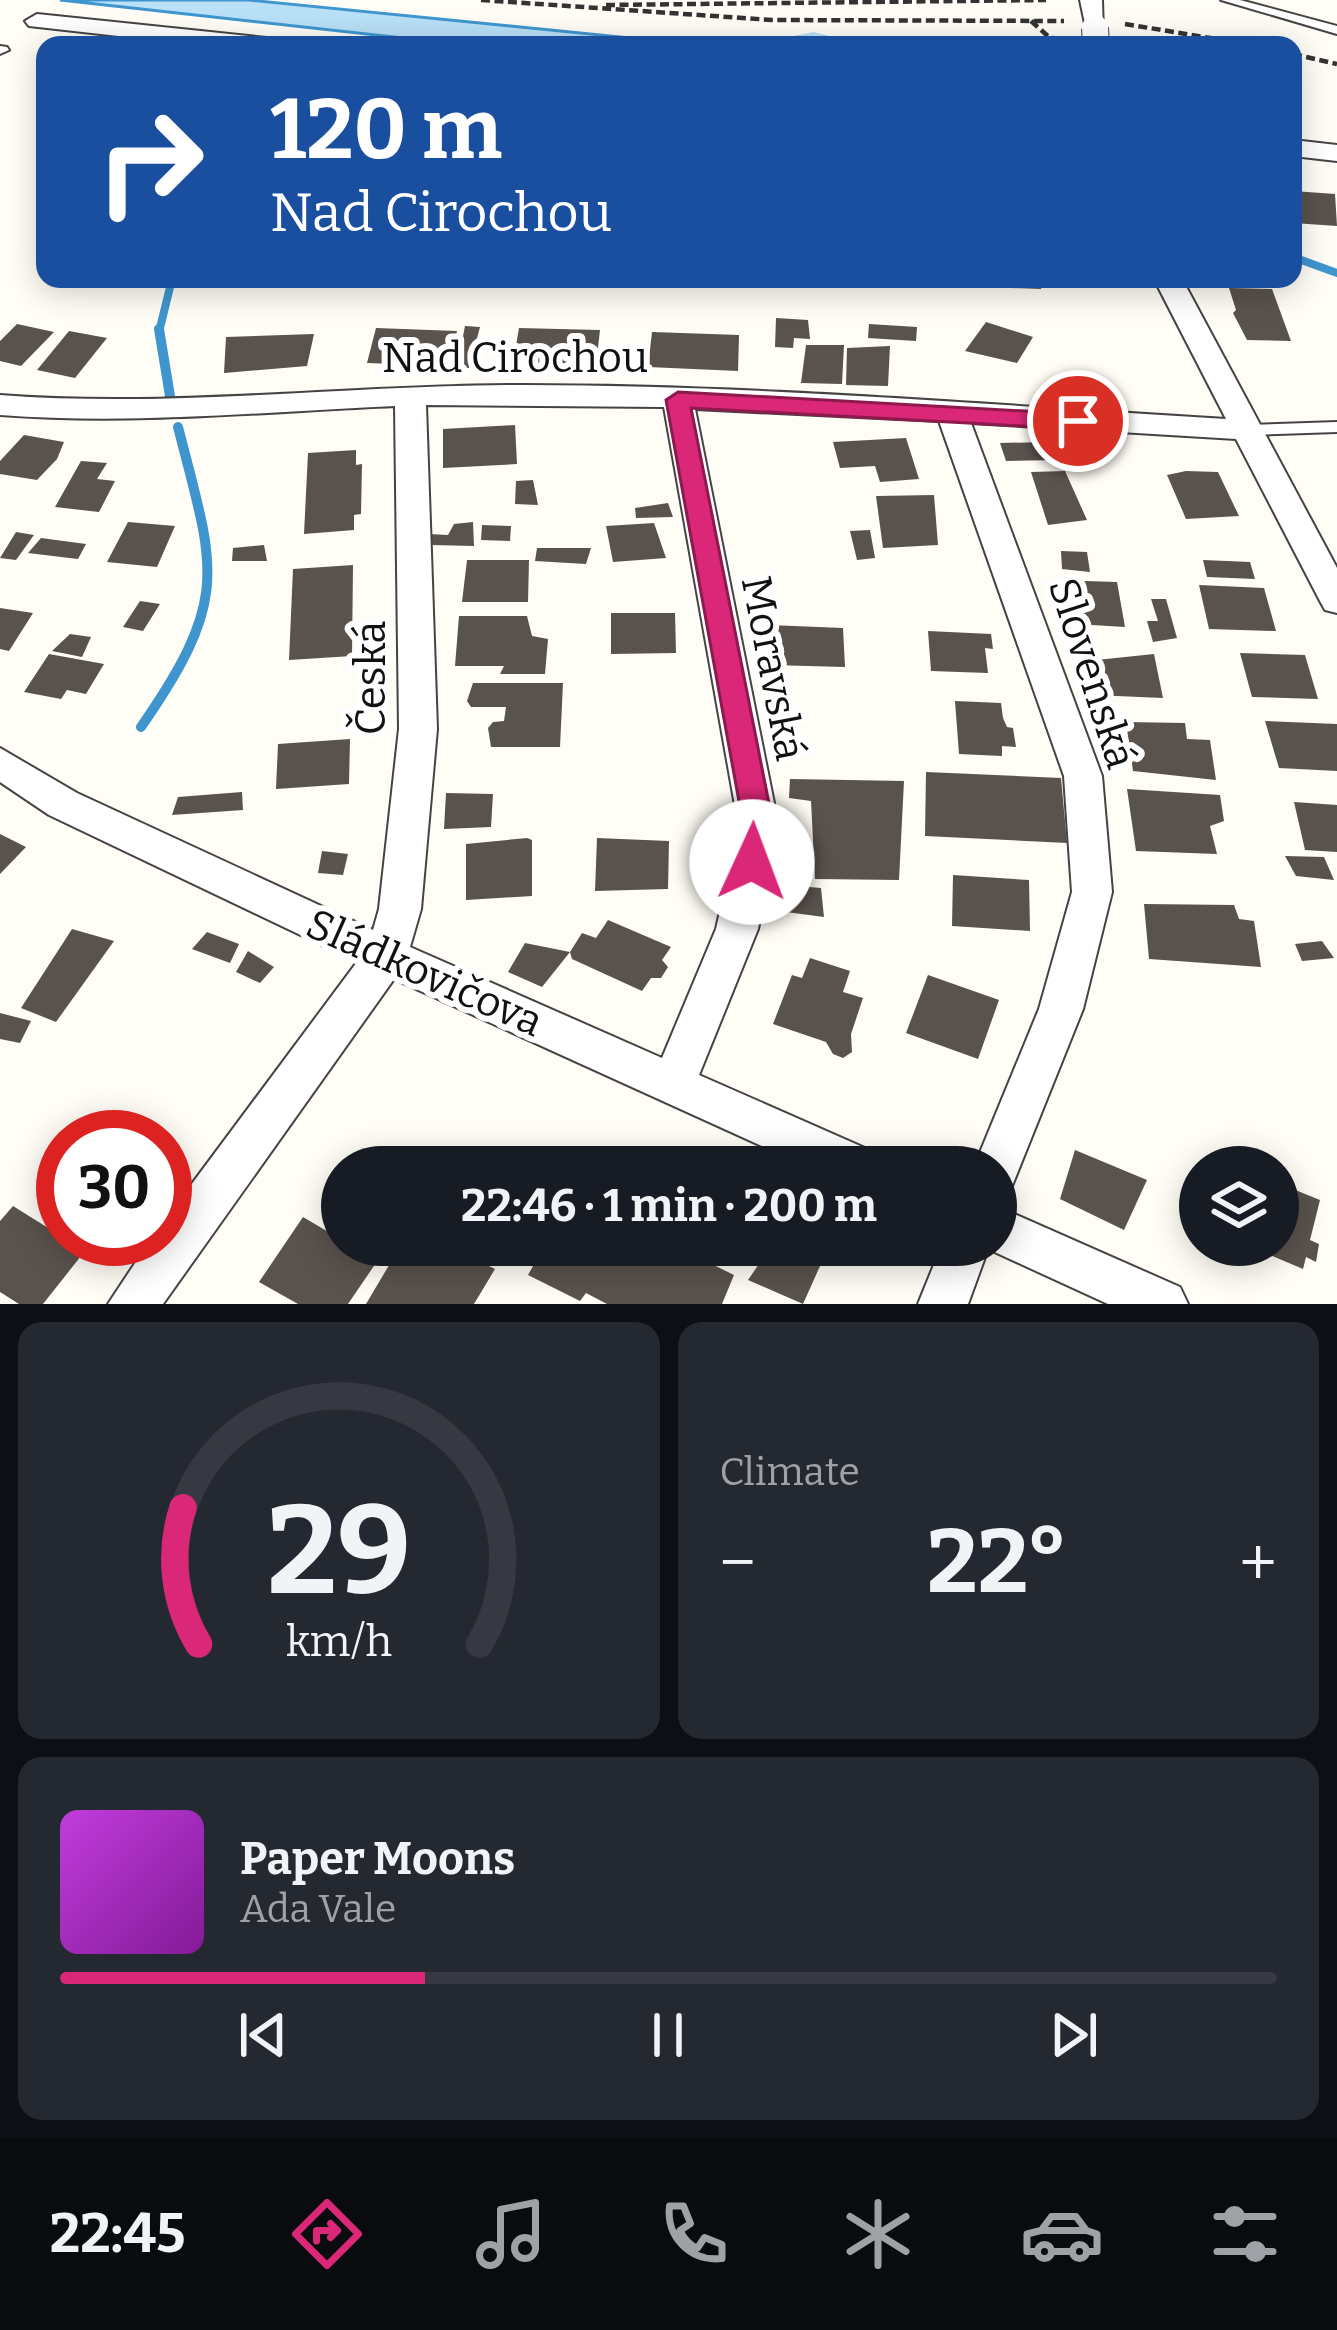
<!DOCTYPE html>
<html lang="en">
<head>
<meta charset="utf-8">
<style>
	:root { --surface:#171b24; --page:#242831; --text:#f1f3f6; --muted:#9ea1a6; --line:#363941; --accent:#db2777 }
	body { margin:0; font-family:Bitter,serif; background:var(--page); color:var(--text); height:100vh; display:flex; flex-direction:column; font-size:45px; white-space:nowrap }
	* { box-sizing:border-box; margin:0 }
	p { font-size:39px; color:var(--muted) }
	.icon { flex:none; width:66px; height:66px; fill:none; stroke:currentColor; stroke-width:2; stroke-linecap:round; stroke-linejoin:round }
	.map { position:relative; height:1304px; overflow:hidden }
	.sheet { display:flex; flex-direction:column; gap:18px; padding:18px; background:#0d0f14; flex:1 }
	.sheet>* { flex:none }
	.banner { position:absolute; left:36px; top:36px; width:1266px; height:252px; border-radius:24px; box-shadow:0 6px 30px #0003; background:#1a4fa0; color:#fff; overflow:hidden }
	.fabs { position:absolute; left:1179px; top:1146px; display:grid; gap:24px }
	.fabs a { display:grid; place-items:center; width:120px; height:120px; border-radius:50%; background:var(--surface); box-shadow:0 6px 30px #0003; font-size:60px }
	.speed { position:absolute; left:36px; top:1110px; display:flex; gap:24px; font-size:60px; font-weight:700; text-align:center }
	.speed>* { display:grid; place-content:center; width:156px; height:156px; border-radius:50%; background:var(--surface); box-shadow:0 6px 30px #0003; line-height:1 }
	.speed .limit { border:18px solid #d22; background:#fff; color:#111 }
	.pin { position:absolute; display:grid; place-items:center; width:102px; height:102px; color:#fff; margin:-51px; border:6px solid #fff; border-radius:50%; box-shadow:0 3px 12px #0007 }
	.me { position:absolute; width:132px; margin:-66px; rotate:2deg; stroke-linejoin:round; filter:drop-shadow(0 0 9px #0008) }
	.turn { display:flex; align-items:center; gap:42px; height:252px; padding:0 36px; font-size:54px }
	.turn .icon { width:156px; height:156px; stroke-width:2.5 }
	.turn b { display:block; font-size:84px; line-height:102px }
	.big { font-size:90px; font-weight:700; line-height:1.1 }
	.sheet .tile { flex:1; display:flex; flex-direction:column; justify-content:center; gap:18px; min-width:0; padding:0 42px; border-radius:24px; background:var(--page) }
	.sheet .dial { align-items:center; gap:0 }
	.dial svg { height:312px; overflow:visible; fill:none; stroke:var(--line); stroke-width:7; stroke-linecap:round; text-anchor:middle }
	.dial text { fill:var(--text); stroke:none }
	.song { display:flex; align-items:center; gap:36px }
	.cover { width:144px; height:144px; border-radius:18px; background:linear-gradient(135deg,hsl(290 70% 55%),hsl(290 70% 35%)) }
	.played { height:12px; border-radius:6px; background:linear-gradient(90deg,var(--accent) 30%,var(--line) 30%) }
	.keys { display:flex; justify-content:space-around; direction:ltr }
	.heat { display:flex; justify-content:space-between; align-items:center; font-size:66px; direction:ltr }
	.sheet .tiles { flex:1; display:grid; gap:18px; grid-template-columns:1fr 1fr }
	.tile:last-child { grid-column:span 2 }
	.trip { position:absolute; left:321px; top:1146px; width:696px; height:120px; border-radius:60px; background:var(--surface); box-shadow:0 6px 30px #0003; font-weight:700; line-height:120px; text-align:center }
	.dock { display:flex; height:192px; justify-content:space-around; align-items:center; background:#090b0e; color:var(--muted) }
	.dock .icon { width:84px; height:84px }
	.dock .selected { color:var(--accent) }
	.dock b { font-size:54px; color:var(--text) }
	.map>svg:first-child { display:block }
</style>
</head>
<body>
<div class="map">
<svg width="1337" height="1304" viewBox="0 0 1337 1304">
	<rect width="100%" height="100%" fill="#fffdf5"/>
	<!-- water -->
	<path fill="#b9e0f7" stroke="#3f96cf" stroke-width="3" d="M60 0H248L630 38 752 45H466Z"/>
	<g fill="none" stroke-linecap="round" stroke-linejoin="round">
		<!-- stream-far1 -->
		<path stroke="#3f96cf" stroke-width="8" d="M1293 257 1337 273
			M159 332 172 279"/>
		<!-- stream -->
		<path stroke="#3f96cf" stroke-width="10" d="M159 329 170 396
			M141 727C231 597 215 571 178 427"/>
		<!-- river -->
		<path fill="#b9e0f7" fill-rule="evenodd" d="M814 32 829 36 836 45H786L793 36Z"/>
	</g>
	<!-- building -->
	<path fill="#5a524d" d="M1293 191 1335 194 1337 226 1293 223Z
		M985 279H1041V289L986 287Z
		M1229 288 1272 289 1291 341 1247 340 1233 313 1236 310Z
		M776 318 808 320 810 339 794 338 793 348 775 347Z
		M986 322 1033 337 1017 363 965 351Z
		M17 324 54 332 21 366 0 361V341Z
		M869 324 917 327 916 341 868 338Z
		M465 326 480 327 469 368 457 367Z
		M376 328 457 331 449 366 367 363Z
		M519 328 600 330 596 365 513 363Z
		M69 331 107 338 75 378 37 370Z
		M652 332 739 335 738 371 648 367Z
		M314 334 307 366 224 373 226 337Z
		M806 345H844L842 384 801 383Z
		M890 346 888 386 846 385 847 348Z
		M515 425 517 464 443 468V429Z
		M24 435 64 442 57 459 37 480 0 474V461Z
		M906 438 919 479 880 482 875 466 840 468 833 442Z
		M1047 442 1057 460 1006 461 1000 443Z
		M356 450V465L362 464 361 514 354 515V530L304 534 308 453Z
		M81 461 107 463 97 479 115 481 99 512 55 507Z
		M1065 471 1087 520 1048 525 1031 472Z
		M1186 471 1218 472 1239 516 1186 519 1167 475Z
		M533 480 538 505 515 504 516 481Z
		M934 495 938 545 883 548 876 496Z
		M668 503 673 517 636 518 635 508Z
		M128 522 175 526 157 567 107 562Z
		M473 522 474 546 431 545 429 534 448 535 454 524Z
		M654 523 666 558 613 562 606 526Z
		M482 525 511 526 510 541 481 540Z
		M870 530 875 558 857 560 850 531Z
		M16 532 34 535 16 560 0 558Z
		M41 538 86 544 78 559 28 553Z
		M264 545 267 561H232L233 548Z
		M537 548H591L586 564 535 561Z
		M1061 551 1087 552 1090 572 1062 569Z
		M467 560H529L528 602H462Z
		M1203 560 1250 562 1255 579 1207 577Z
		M353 565 352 656 289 660 293 569Z
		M1052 580 1117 582 1125 627 1059 623Z
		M1199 585 1264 588 1276 631 1209 629Z
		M1151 599H1166L1177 638 1153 642 1147 621H1158Z
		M140 601 160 604 143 631 123 627Z
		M0 608 33 613 9 651 0 649Z
		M611 613H675L676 653 611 654Z
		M459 616H527L532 636 548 639 545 674H500L504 666H455Z
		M769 625 843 628 845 667 770 665Z
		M928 631 991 634 993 649 985 648 988 673 931 671Z
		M70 634 91 637 82 657 52 651Z
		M1240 653 1305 655 1318 699 1252 697Z
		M49 654 104 664 86 694 67 690 61 699 24 692Z
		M1154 654 1163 698 1093 695 1087 661Z
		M473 683H563L560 747H491L488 728 493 722 504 721 506 707H471L467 701Z
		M955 701 1001 703 1003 718 1007 727 1013 728 1016 747 1002 746V756L959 754Z
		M1265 721 1337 724V771L1279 768Z
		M1126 722 1185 723 1187 739 1210 740 1216 780 1133 771Z
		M350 739 349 784 276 789 278 744Z
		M926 772 1061 778 1067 843 925 836Z
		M790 779 904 781 899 880 815 879 811 801 789 798Z
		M1127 789 1220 795 1224 821 1210 826 1217 854 1136 851Z
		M242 792 243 810 172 815 178 797Z
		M446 793 493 794 491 827 444 829Z
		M1294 802 1337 805V852L1305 850Z
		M0 834 26 847 0 874Z
		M527 838 532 840V896L466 900V844Z
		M597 838 669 841 668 889 595 891Z
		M322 851 348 854 343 875 318 873Z
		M1285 856 1324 857 1334 880 1296 876Z
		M953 875 1029 880 1030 931 952 926Z
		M786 885 821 888 824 917 786 912Z
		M1144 904 1234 905 1239 919 1254 921 1261 967 1149 959Z
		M608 920 671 947 662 960 668 967 661 978H651L642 991 572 959 570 952 582 933 596 938Z
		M72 929 114 941 56 1022 21 1008Z
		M207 932 239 944 230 963 192 949Z
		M1322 941 1334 958 1302 961 1295 944Z
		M525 943 570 952 542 987 508 972Z
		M248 951 274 967 260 983 236 972Z
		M810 958 850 971 843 992 863 998 851 1034 852 1052 843 1058 833 1054 826 1042 773 1024 792 975 802 978Z
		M928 975 999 1000 978 1059 906 1033Z
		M0 1013 31 1021 20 1043 0 1039Z
		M1075 1150 1147 1180 1124 1230 1060 1199Z
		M1278 1183 1320 1200 1310 1240 1319 1244 1316 1262 1306 1257 1303 1269 1246 1245H1278Z
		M13 1206 85 1251 43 1304H19L0 1292V1221Z
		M303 1217 342 1240V1245H352L378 1260 348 1304H298L259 1282Z
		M401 1245H447L495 1269 474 1304H366Z
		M545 1245H660L680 1255 683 1250 734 1275 722 1304H607L586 1293 580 1301 528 1275Z
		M772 1245 829 1246 803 1304 748 1280Z"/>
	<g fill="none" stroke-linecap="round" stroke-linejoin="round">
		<!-- service casing -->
		<g stroke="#444" stroke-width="4">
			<path id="service" d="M1221 0H1240L1337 26V34Z
				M0 46 7 47 9 50 0 54Z
				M1337 422V432L1247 435 1239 430 1247 425Z"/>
		</g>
		<!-- minor casing -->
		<g stroke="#444" stroke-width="4">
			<path id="minor" d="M1080 0H1102L1103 33H1087Z
				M37 14 267 38 279 45H199L29 26 25 21Z
				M1293 140 1337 145V161L1293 156Z
				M1154 279H1182L1337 568V613L1325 610 1320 601 1236 439 971 423 1102 776 1112 892 1083 1009 1012 1186 996 1193V1167H974L1039 1009 1072 892 1064 776 939 421 695 409 779 828 758 929 699 1075 874 1152 881 1167H808L394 979 163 1304H108L151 1239H165V1220L357 962 49 815 0 782V748L77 793 373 930 379 909 399 729 395 406C263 412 132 425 0 415V395C169 408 339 386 508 385 748 384 987 405 1226 419ZM426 405 664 407 739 828 716 929 662 1058 410 947 421 909 437 729Z
				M996 1206 1180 1287 1188 1304H1108L988 1249 968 1304H918L942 1245H996Z"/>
		</g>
		<!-- path -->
		<path stroke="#333" stroke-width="4.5" stroke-dasharray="9 4.5" stroke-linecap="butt" d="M481 0 772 20 1064 21
			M606 5 1046 0
			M1031 21 1049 37 1068 42
			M1125 24 1253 45
			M1189 45 1227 42
			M1293 54 1337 64"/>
		<!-- service -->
		<use href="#service" fill="#fff" fill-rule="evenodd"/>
		<!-- minor -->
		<use href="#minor" fill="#fff" fill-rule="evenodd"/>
		<!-- minor-bridge casing -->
		<g stroke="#444" stroke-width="28" stroke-linecap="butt">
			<path id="minor-bridge" d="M1095 28 1096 45"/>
		</g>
		<!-- minor-bridge -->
		<use href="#minor-bridge" stroke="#fff" stroke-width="26"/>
	</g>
	<!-- route -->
	<path fill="#db2777" stroke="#8e194d" stroke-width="3" d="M678 392 1078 414 1090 421 1078 429 691 408 774 829 763 871 752 875 741 871 737 862 744 829 666 400Z"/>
	<g text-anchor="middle" stroke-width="12" stroke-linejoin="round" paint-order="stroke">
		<!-- street labels -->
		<g font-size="42" fill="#111" stroke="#fff">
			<text x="515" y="372">Nad Cirochou</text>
			<text transform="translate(774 668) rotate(79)" y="15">Moravská</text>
			<text transform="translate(1093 673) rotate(72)" y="15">Slovenská</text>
			<text transform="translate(370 678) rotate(-90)" y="15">Česká</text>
			<text transform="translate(425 972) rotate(24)" y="15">Sládkovičova</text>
		</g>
	</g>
</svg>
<div class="fabs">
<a><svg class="icon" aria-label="layers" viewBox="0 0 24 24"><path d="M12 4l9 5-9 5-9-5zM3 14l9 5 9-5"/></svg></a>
</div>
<div class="speed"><div class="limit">30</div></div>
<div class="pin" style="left:1078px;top:421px;background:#d93025"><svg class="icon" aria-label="arrive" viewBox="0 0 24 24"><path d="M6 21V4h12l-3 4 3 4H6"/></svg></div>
<svg class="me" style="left:752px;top:862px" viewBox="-20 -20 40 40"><circle r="19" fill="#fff"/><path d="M0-13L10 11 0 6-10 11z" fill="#db2777"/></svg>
<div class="trip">22:46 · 1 min · 200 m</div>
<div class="banner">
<div class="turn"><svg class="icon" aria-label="right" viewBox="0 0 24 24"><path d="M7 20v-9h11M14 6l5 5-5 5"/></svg><div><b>120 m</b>Nad Cirochou</div></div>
</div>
</div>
<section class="sheet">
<div class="tiles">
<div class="tile dial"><svg viewBox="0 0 100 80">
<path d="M14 69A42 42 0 1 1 86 69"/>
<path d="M14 69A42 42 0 0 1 10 34" stroke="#db2777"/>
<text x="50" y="56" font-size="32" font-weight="700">29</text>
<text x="50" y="72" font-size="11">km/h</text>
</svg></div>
<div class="tile"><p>Climate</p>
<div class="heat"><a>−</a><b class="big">22°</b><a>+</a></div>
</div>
<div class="tile">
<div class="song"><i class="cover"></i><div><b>Paper Moons</b><p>Ada Vale</p></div></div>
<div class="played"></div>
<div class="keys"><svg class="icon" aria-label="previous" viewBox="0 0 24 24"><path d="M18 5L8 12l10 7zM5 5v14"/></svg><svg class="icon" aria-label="pause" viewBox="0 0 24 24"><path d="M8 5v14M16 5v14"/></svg><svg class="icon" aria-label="next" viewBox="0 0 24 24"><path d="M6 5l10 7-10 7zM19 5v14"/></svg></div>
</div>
</div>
</section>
<nav class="dock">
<b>22:45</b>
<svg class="icon selected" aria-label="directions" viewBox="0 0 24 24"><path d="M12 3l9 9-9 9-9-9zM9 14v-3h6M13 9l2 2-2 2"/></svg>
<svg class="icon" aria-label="music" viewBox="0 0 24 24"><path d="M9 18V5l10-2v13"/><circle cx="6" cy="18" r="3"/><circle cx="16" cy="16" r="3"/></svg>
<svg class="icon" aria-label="phone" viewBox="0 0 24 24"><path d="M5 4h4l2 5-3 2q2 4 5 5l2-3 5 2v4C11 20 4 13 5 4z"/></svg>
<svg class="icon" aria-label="climate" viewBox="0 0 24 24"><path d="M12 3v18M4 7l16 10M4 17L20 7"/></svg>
<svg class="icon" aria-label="car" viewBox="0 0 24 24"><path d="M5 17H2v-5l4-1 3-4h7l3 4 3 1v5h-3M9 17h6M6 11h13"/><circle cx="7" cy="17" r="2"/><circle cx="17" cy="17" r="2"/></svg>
<svg class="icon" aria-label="filters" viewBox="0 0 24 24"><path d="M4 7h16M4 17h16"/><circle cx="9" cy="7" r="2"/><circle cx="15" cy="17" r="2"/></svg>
</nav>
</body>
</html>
